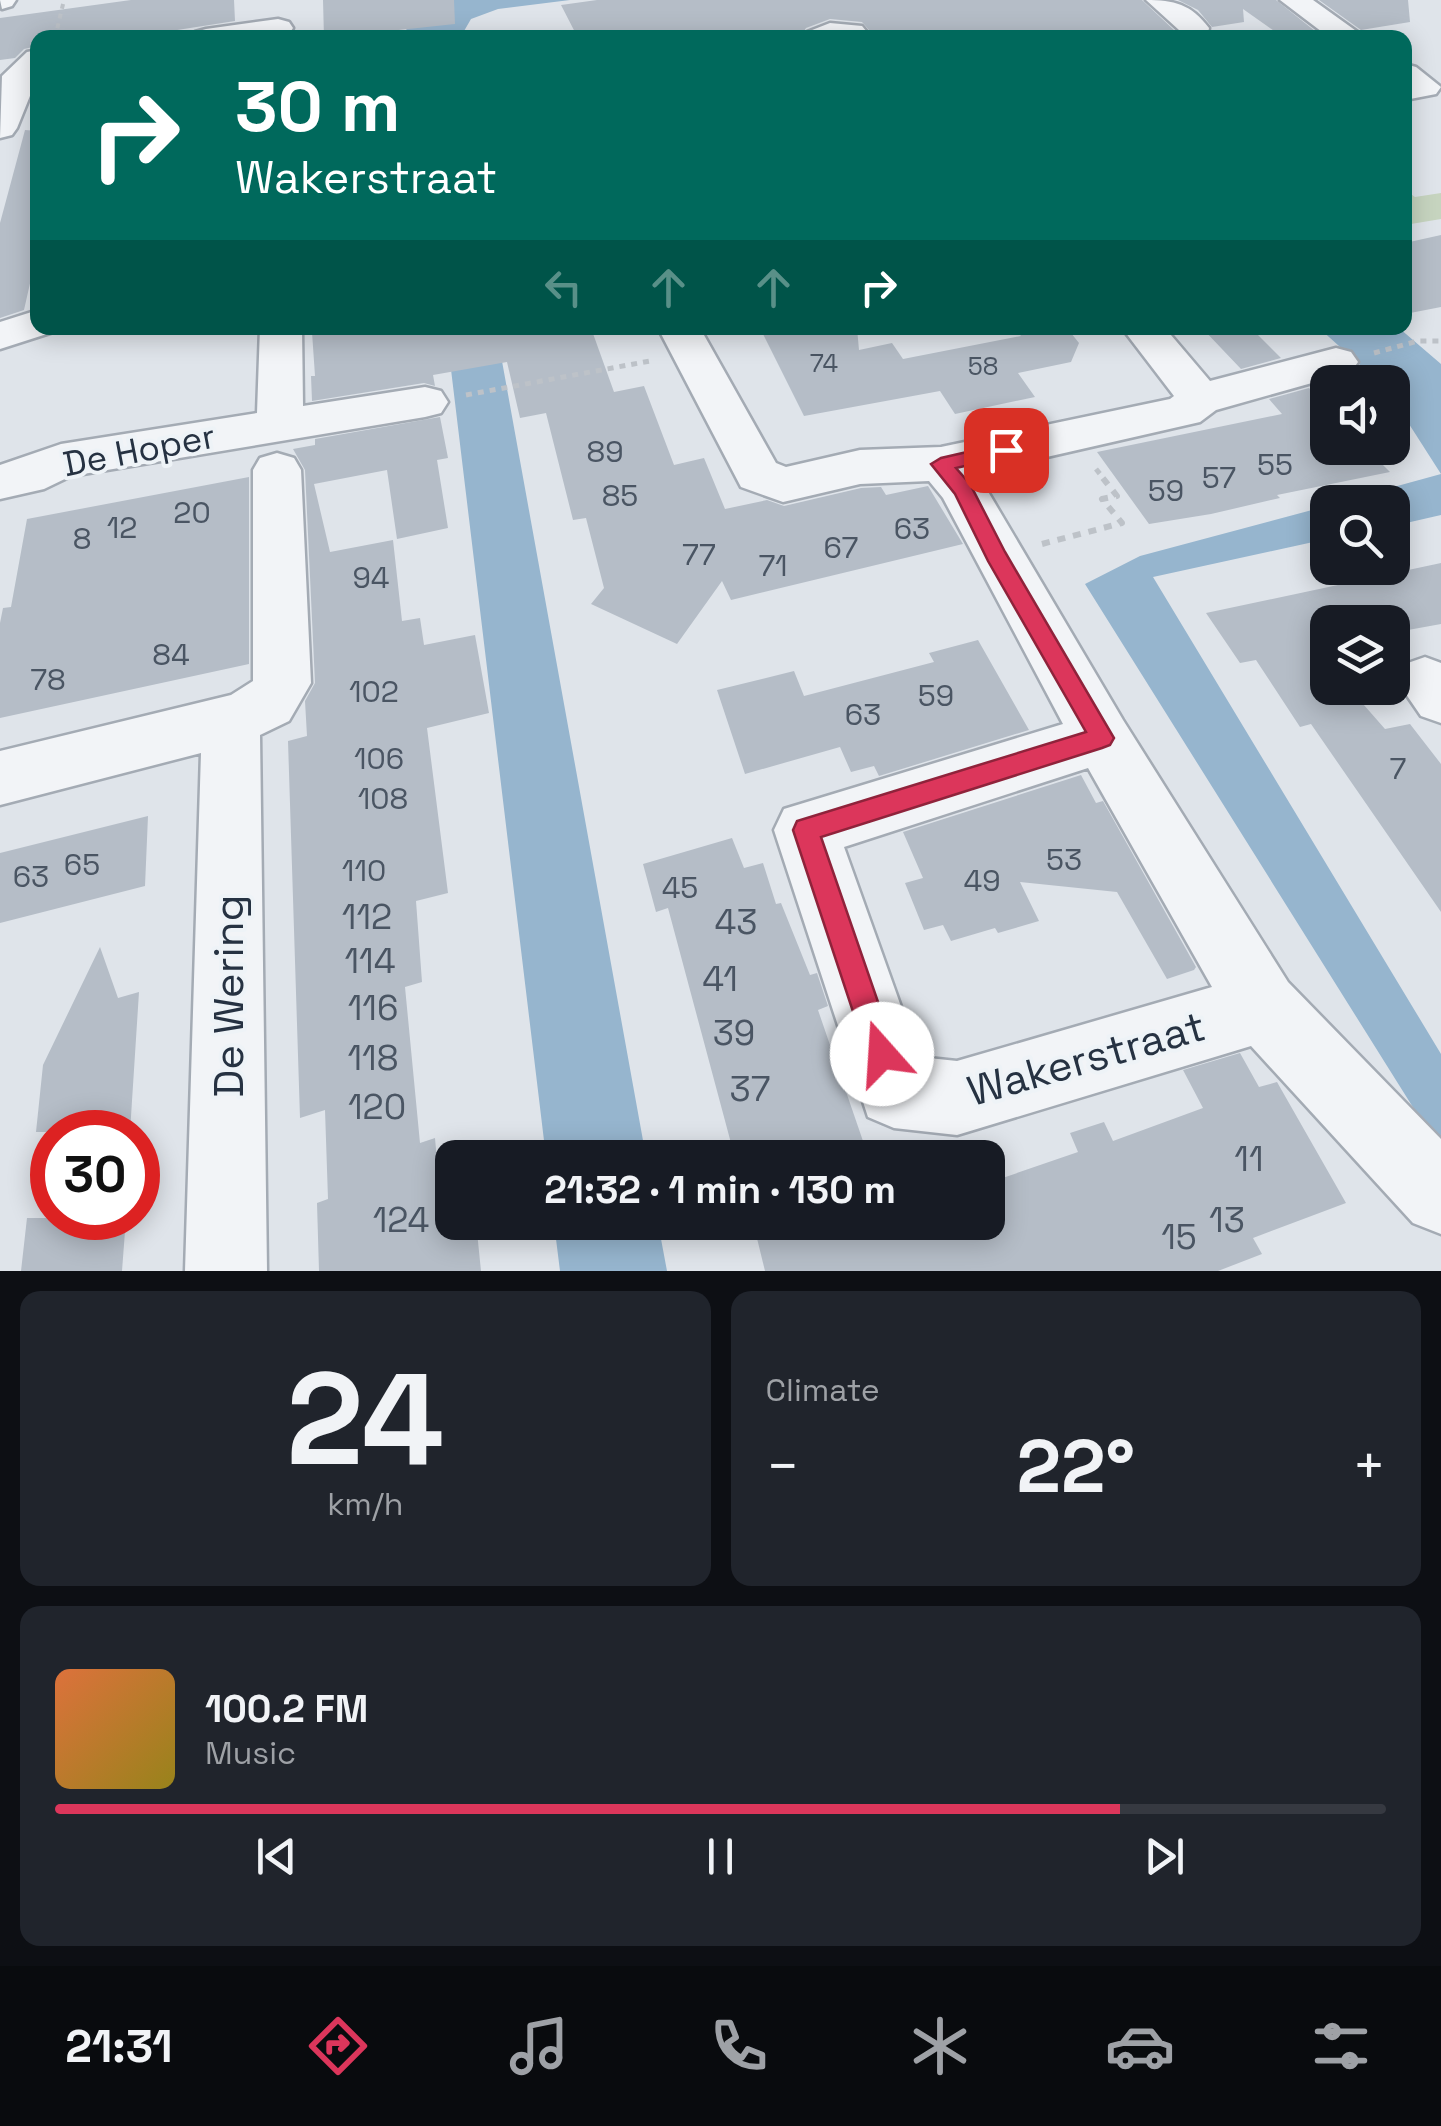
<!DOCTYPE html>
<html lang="en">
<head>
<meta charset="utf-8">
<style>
	:root { --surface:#171b24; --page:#20242c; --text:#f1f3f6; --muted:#9ea1a6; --line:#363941; --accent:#dc365b }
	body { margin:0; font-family:"Space Grotesk",sans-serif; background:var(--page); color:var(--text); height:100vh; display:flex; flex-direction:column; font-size:38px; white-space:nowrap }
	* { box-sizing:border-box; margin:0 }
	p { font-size:32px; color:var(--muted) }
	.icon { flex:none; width:55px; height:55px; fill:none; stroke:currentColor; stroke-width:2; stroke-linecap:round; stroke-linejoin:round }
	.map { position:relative; height:1271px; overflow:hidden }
	.details { display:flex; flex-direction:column; gap:20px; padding:20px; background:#0d0f14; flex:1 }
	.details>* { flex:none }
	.banner { position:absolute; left:30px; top:30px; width:1382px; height:305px; border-radius:20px; box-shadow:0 5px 25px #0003; background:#00695c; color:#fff; overflow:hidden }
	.fabs { position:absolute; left:1310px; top:365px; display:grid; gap:20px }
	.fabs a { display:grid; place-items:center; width:100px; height:100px; border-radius:20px; background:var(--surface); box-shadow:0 5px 25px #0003; font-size:50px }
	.speed { position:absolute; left:30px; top:1110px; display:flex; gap:20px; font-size:50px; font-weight:700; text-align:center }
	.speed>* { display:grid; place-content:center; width:130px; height:130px; border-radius:50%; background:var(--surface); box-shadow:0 5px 25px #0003; line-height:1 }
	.speed .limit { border:15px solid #d22; background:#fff; color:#111 }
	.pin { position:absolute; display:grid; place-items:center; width:85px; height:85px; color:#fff; margin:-42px; border-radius:20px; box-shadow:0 5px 15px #0006 }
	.me { position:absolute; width:110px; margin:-55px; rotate:341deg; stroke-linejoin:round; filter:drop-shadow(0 0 8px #0008) }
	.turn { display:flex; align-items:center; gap:35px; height:210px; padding:0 40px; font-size:45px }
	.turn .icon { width:130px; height:130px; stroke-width:2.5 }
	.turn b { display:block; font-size:70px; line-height:85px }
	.lanes { display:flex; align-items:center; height:95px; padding:0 40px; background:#0003; justify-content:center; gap:50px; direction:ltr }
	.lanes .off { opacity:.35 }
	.big { font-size:75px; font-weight:800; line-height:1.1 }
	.details .card { flex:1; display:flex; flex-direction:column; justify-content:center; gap:15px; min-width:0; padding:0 35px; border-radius:20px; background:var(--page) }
	.details .dial { align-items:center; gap:0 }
	.dial b { font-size:130px; line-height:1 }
	.song { display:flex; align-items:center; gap:30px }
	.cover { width:120px; height:120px; border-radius:15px; background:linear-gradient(135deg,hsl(20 70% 55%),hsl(50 70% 35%)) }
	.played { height:10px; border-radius:5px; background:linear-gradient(90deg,var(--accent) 80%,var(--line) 80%) }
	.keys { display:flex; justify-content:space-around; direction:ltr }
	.heat { display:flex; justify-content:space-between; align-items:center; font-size:55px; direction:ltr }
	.details .tiles { flex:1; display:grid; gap:20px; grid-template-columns:1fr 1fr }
	.card:last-child { grid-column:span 2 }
	.trip { position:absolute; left:435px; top:1140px; width:570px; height:100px; border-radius:20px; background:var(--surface); box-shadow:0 5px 25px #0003; font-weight:800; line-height:100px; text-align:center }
	.tab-bar { display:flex; height:160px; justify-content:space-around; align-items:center; background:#090b0e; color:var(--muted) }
	.tab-bar .icon { width:70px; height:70px }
	.tab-bar .active { color:var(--accent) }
	.tab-bar b { font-size:45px; color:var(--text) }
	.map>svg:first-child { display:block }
</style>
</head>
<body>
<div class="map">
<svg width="1441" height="1271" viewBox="0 0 1441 1271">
	<rect width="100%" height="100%" fill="#dfe4ea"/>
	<!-- green -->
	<path fill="#c6d4bf" d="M1405 190 1415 197 1441 193V219L1405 225Z"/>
	<!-- water -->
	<path fill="#96b5ce" d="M400 0H570L498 9 471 19 460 38 408 37Z
		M446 328H496L646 1157H546Z
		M1319 328H1399L1441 364V515L1393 526 1392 502H1339L1441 474 1393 399 1392 382H1379Z
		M1327 506V539L1153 577 1441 1054V1152L1085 584 1140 556Z
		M554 1223H658L667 1271H560Z"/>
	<!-- building -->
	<path fill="#b5bdc7" d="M131 0H234L235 21 126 38H38V46L24 49 15 58 0 60V18Z
		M323 0H454L455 24 324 38Z
		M597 0H1142L1175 31 1138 38H876L862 22 830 19 806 28 800 38H578L561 5Z
		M1178 0H1276L1320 35 1284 38 1243 9 1244 22 1212 27 1198 10Z
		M1319 0H1408L1410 22 1361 30Z
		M25 130 38 131V248L24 310 0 318V223Z
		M1441 235V307L1405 314V243Z
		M336 328H591L614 392 644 386 674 465 704 458 725 509 767 500 784 506 861 488 881 487 886 495 928 486 963 544 731 600 722 581 677 644 591 604 604 588 586 518 573 520 546 413 520 418 507 362 433 375 435 386 424 383 312 401 311 376H315L312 332Z
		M760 328H857L859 350 892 343 903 359 1021 336 1014 328H1067L1079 343 1071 362 1018 373 1035 397 955 414 940 391 804 416Z
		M1202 328H1251L1281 358 1241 369Z
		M1309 388 1328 407V448H1366L1390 472 1277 495 1280 498 1211 514 1149 524 1097 452 1282 414 1269 399Z
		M440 417 448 458 437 460 448 528 397 539 387 470 314 484 330 552 393 540 402 621 420 618 424 645 475 635 489 713 427 728 448 893 416 901 422 982 405 987 420 1143 435 1138 440 1195 452 1191V1222H476L481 1271H319L317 1203 328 1199 325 1110 300 1118 288 741 307 736 305 701 315 683 305 470 293 449 315 445V439Z
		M249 477V664L0 718V623L3 608 11 607 27 519Z
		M1441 563V624L1397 632 1392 630V622H1328V642L1318 644 1328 658V688H1349L1385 729 1410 724 1441 764V912L1311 724 1300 727 1256 660 1240 663 1206 613Z
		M978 640 1029 730 879 776 874 766 851 772 840 747 745 774 717 690 794 671 804 696 934 662 929 653Z
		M1081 775 1096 803 1103 801 1196 967 1194 970 1167 979 1117 892 1020 882 1039 921 998 933 995 928 951 941 943 925 924 930 905 883 923 878 903 832Z
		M148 816 145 886 0 923V853Z
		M732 838 744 868 763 863 776 904 781 903 810 975 817 973 828 1006 818 1010 864 1144 886 1158H735L668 908 656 912 643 864Z
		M100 947 118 998 139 992 130 1132H36L43 1065Z
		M1240 1053 1259 1087 1277 1082 1346 1203 1253 1238 1262 1254 1218 1271H765L753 1222H988V1183L1078 1152 1070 1133 1104 1122 1113 1141 1203 1108 1183 1070Z
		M27 1218H126L122 1271H21Z"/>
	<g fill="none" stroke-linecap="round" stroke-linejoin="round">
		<!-- minor casing -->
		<g stroke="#a4abb4" stroke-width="5">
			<path id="minor" d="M0 0H16L12 6 2 9Z
				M1146 0C1174 0 1191 4 1209 28L1207 38H1177L1179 30Z
				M1280 0H1313L1366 38H1330Z
				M278 19 289 22 293 28 289 34 191 38 195 32 206 29Z
				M830 23 862 26 872 38H803L807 32Z
				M38 50V76L17 128 12 135 0 138 2 76 27 52Z
				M1405 64 1416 67 1441 87 1436 94 1405 100Z
				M38 310V328H56L53 332 0 349V322Z
				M260 328H302L303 406 425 387 441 391 448 402 441 413 425 417 71 476 44 489 0 499V465L61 444 257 413Z
				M658 328H700L776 463 786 467 860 450 941 447 1170 399 1174 396 1122 328H1165L1210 381 1336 348 1351 352 1358 362 1351 372 1216 410 1200 422 977 473 1123 720 1288 982 1441 1139V1234L1413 1223 1251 1046 957 1135 894 1128 868 1117 774 830 784 809 1063 724 943 498 929 481 860 484 783 502 741 487ZM1088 768 1212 987 957 1061 919 1057 844 847Z
				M277 453 294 458 301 470 311 683 289 721 260 735 267 1271H185L201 753 0 805V751L231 695 253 681V470L260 458Z
				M1425 657 1441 663V723L1421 716 1397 681 1405 664Z"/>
		</g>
		<!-- path-far2 -->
		<path stroke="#bdc2c8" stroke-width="4" stroke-dasharray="5 5" stroke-linecap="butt" d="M55 38 64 0"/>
		<!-- path-far1 -->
		<path stroke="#bdc2c8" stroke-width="5" stroke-dasharray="6 6" stroke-linecap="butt" d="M1374 353 1418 341H1441
			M466 395 650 361
			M1096 469 1100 474"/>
		<!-- path -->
		<path stroke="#bdc2c8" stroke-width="6" stroke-dasharray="8 8" stroke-linecap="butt" d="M1042 544 1122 523 1102 499 1117 496 1098 472"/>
		<!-- minor -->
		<use href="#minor" fill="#f2f4f7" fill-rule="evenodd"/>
	</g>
	<!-- route -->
	<path fill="#dc365b" stroke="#8f233b" stroke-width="2.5" d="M1006 443 1013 445V455L956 468 970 484 1005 552 1114 738 1110 745 1102 748 821 837 896 1054 892 1065 882 1069 871 1065 867 1054 793 830 797 821 1086 732 988 561 955 494 931 464 941 458Z"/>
	<g text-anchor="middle" stroke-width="8" stroke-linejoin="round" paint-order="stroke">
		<!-- far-number labels -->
		<g font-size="25" fill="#4a5563">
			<text x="824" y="372">74</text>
			<text x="983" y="375">58</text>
		</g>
		<!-- number labels -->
		<g font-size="30" fill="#4a5563">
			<text x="605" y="462">89</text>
			<text x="1275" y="475">55</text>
			<text x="1219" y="488">57</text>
			<text x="1166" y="501">59</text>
			<text x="620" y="506">85</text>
			<text x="192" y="523">20</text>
			<text x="122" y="538">12</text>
			<text x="912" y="539">63</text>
			<text x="82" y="549">8</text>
			<text x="841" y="558">67</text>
			<text x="699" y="565">77</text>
			<text x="773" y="576">71</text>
			<text x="371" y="588">94</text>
			<text x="171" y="665">84</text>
			<text x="48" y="690">78</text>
			<text x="374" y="702">102</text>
			<text x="936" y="706">59</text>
			<text x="863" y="725">63</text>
			<text x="379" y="769">106</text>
			<text x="1398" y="779">7</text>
			<text x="383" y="809">108</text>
			<text x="1064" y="870">53</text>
			<text x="82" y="875">65</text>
			<text x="364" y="881">110</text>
			<text x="31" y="887">63</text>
			<text x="982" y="891">49</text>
			<text x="680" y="898">45</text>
		</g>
		<!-- street labels -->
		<g font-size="35" fill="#263242" stroke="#eef3f7">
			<text transform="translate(139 450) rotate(-11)" y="12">De Hoper</text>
		</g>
		<!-- near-number labels -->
		<g font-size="35" fill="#4a5563">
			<text x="367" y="929">112</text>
			<text x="736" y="934">43</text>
			<text x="370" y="973">114</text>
			<text x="720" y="991">41</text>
			<text x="373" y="1020">116</text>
			<text x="734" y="1045">39</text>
			<text x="373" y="1070">118</text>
			<text x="750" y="1101">37</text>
			<text x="377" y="1119">120</text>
			<text x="1249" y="1171">11</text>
			<text x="401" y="1232">124</text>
			<text x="1227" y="1232">13</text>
			<text x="1179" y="1249">15</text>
		</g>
		<!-- near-street labels -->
		<g font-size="42" fill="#263242" stroke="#eef3f7">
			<text transform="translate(228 996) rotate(-90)" y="15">De Wering</text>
			<text transform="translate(1086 1058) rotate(-16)" y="15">Wakerstraat</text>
		</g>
	</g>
</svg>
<div class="fabs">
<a><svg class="icon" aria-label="sound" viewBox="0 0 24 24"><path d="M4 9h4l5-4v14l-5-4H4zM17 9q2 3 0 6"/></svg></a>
<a><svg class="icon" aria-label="search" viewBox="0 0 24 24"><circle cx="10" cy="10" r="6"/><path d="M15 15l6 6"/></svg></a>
<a><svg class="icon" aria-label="layers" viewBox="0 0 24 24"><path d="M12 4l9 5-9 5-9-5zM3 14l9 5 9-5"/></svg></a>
</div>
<div class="speed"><div class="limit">30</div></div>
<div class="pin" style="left:1006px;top:450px;background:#d93025"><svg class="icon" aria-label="arrive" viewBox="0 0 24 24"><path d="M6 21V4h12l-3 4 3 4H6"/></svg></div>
<svg class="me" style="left:882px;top:1054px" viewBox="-20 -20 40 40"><circle r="19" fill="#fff"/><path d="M0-13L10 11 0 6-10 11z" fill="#dc365b"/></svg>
<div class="trip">21:32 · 1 min · 130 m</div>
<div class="banner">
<div class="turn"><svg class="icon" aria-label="right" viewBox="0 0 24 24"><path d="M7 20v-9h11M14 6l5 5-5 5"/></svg><div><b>30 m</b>Wakerstraat</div></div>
<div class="lanes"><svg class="icon off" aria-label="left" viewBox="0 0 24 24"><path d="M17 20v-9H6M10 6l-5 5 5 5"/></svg><svg class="icon off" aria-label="ahead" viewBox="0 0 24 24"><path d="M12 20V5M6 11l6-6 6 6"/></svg><svg class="icon off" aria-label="ahead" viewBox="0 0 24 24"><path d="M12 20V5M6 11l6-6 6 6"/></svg><svg class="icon" aria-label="right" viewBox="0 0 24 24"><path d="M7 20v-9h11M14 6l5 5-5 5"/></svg></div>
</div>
</div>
<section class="details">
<div class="tiles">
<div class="card dial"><b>24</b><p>km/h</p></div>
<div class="card"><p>Climate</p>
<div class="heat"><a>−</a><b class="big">22°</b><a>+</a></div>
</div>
<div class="card">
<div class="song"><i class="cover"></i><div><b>100.2 FM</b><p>Music</p></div></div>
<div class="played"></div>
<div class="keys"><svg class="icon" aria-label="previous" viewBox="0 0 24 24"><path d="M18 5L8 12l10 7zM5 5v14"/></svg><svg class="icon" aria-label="pause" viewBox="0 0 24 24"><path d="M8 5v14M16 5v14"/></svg><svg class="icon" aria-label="next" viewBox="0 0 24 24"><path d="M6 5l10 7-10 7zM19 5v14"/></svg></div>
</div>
</div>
</section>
<nav class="tab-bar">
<b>21:31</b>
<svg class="icon active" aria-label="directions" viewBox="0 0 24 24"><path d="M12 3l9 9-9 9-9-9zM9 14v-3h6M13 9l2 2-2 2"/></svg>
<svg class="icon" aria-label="music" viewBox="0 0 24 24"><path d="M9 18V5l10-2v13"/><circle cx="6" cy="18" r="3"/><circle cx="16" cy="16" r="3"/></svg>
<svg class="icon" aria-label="phone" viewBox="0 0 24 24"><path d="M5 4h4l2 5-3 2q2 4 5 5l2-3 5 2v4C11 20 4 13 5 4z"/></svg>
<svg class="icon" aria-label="climate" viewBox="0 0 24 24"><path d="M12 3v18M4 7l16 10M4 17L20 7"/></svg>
<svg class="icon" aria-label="car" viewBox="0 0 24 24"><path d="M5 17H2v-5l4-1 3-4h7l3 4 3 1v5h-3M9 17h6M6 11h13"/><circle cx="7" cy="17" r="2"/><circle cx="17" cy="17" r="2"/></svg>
<svg class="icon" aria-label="filters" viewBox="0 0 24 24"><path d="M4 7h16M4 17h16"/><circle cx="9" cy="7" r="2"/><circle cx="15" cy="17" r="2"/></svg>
</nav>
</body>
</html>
